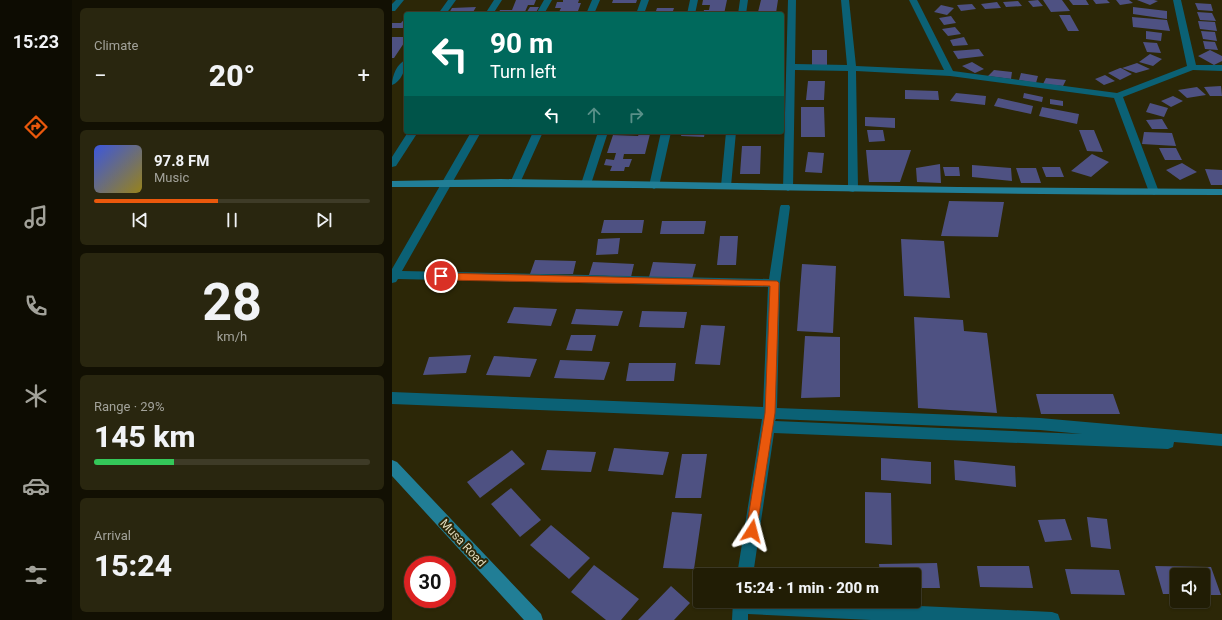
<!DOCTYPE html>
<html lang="en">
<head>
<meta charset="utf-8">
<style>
	:root { --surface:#211d05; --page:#29260f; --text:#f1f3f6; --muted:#a2a29a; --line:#3e3b27; --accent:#ea580c }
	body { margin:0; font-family:Roboto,sans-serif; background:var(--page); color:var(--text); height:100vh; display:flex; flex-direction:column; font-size:15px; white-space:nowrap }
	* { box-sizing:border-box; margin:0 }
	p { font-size:13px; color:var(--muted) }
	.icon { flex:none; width:22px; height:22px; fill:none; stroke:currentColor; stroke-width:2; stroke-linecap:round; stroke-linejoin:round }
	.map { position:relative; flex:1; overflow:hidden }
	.drawer { display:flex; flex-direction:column; gap:8px; padding:8px; background:#121003; width:320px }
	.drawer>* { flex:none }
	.top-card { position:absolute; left:12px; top:12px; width:380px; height:122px; border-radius:4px; box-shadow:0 1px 3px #0004,0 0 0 1px var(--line); background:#00695c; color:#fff; overflow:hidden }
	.controls { position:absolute; left:778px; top:568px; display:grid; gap:8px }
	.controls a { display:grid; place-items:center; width:40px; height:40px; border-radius:4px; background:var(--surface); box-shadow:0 1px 3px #0004,0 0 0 1px var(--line); font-size:20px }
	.speed { position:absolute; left:12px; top:556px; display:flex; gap:8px; font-size:20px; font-weight:700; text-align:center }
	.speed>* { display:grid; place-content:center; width:52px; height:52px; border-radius:50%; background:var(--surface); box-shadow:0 1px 3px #0004,0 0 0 1px var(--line); line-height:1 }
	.speed .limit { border:6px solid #d22; background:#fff; color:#111 }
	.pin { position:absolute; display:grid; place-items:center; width:34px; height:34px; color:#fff; margin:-17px; border:2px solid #fff; border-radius:50%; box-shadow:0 1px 4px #0007 }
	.me { position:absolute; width:44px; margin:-22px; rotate:9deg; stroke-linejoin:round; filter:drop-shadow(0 0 3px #0008) }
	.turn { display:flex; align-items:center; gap:14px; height:84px; padding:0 20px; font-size:18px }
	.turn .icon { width:52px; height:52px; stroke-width:2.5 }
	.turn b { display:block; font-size:28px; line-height:34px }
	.lanes { display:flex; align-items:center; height:38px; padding:0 20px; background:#0003; justify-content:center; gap:20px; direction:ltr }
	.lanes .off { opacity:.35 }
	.big { font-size:30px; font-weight:800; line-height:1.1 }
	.drawer .card { flex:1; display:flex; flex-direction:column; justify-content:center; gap:6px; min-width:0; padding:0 14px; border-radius:6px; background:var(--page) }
	.drawer .dial { align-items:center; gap:0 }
	.dial b { font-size:52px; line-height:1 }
	.song { display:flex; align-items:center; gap:12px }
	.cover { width:48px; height:48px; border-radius:6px; background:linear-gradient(135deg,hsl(230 70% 55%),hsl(50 70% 35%)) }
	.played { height:4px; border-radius:2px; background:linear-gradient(90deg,var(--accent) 45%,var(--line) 45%) }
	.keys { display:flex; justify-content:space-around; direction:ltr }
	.heat { display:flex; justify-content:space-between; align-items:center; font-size:22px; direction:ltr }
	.charge { height:6px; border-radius:3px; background:linear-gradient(90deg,#34c759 29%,var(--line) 0) }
	.trip { position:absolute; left:301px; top:568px; width:228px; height:40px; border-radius:4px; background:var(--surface); box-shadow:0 1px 3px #0004,0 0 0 1px var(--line); font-weight:800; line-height:40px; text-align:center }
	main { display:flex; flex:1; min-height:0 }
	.tab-bar { display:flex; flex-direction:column; width:72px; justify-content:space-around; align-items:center; background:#0d0c02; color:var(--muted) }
	.tab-bar .icon { width:28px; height:28px }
	.tab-bar .selected { color:var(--accent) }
	.tab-bar b { font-size:18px; color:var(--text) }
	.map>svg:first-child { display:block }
</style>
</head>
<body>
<main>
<nav class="tab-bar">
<b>15:23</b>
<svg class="icon selected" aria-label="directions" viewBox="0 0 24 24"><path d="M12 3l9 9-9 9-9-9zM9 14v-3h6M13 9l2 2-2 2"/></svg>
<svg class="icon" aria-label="music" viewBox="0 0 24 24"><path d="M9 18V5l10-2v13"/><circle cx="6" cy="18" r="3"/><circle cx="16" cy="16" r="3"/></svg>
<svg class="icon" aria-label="phone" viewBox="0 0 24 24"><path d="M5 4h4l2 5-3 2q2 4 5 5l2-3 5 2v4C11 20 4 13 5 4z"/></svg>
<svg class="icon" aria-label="climate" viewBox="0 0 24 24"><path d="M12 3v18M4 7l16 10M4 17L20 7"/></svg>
<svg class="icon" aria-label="car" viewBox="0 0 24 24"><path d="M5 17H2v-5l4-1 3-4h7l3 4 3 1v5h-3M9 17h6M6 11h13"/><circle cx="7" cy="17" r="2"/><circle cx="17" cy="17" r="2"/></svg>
<svg class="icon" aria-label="filters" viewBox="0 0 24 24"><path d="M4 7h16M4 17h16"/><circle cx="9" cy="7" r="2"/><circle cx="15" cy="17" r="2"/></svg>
</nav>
<section class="drawer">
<div class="card"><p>Climate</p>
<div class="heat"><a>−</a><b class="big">20°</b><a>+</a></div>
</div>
<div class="card">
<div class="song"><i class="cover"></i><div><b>97.8 FM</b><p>Music</p></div></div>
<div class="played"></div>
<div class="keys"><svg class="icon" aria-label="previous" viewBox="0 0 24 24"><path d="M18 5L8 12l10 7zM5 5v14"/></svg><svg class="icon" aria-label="pause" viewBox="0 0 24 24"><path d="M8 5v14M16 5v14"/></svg><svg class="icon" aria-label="next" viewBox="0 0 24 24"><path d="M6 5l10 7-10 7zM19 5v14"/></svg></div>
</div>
<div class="card dial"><b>28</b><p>km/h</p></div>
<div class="card"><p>Range · 29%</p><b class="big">145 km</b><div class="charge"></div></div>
<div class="card"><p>Arrival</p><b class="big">15:24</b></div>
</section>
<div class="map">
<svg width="830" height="620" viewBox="0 0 830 620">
	<rect width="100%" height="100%" fill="#2c2707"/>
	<!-- building -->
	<path fill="#4e5182" d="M124 0H144L142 5H136L132 14H106L108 10H120Z
		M171 0H187L186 3H189L186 11 167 12 169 8H163L165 2H171Z
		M221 0H245L244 3H220Z
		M311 0H335L332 14H311L312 10H317L318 5H310Z
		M369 0H386L384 13 366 12Z
		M646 0 651 6 641 7 636 1Z
		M651 0H670L678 11 659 12Z
		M677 0H694L697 5H681Z
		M701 0H715L718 3 704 4Z
		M724 0H737L741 3 728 5Z
		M745 0H762L766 1 758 5Z
		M626 1 630 6 614 7 611 2Z
		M605 2 609 8 593 9 589 4Z
		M803 3 819 4 821 11 806 10Z
		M580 4 584 9 569 11 565 5Z
		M549 5 562 8 555 15 542 12Z
		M84 7 80 14 57 13 60 8Z
		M138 7H147L143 14 134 13Z
		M741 7 775 11V19L741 14Z
		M265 8H282L280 14H263Z
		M805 12 820 13 824 21 808 20Z
		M667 15H678L687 31H676Z
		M559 16 564 23 552 25 547 18Z
		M14 17V28H0V23H9Z
		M740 17 775 20 778 31 741 27Z
		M806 21 823 22 825 31 808 29Z
		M563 27 569 34 556 36 550 29Z
		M754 31 770 33 769 41 754 39Z
		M809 31 823 32 825 41 811 39Z
		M0 37H14V40L2 58H0Z
		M572 37 576 45 561 46 558 40Z
		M811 41 823 42 826 50 813 49Z
		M751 42 765 43 769 53 755 52Z
		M587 49 592 56 566 59 561 51Z
		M420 50H435V66L420 65Z
		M818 50 830 56V61L822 65 806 56Z
		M758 54 770 59 761 66 747 62Z
		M580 62 592 69 583 73 570 66Z
		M745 63 758 69 744 73 730 68Z
		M728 68H729L740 74 728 80 716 73Z
		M602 70 620 72 619 79 596 76Z
		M629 73 646 76 644 83 627 80Z
		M713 75 723 81 712 85 703 79Z
		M654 78 674 80 671 86 651 84Z
		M416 81H433L432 100H414Z
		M829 86 830 96H818L812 87Z
		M805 87 814 95 795 98 786 90Z
		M513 90 546 91 547 100 513 99Z
		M564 93 594 96 593 105 558 101Z
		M632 93 651 97 650 102 631 98Z
		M781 96 791 101 779 107 769 101Z
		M606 98 641 106 639 114 602 106Z
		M658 99 671 101V106L658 104Z
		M758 103 776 108 772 117 754 112Z
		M409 107H432L433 137H409Z
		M650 107 687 114 685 124 647 116Z
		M473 117 503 118V128L473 126Z
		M770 119 776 129H760L754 120Z
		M475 130H491L493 141 477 142Z
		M687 130H702L711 152 695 151Z
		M290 132H313L312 137 289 136Z
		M752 132 780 133 784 146 750 144Z
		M247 134H258L253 154H232L231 159H240L237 167H233L232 171H218L220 166 212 165 214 159 222 160 224 153H215L221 135 246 136Z
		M350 146H369L368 174H348Z
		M767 148H784L790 160H773Z
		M474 150H519L508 182H477Z
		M416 152 432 153 430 173 413 172Z
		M700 154 717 162 699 177 679 171Z
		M790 163 805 172 788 180 774 170Z
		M548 164 549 183 525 182 524 168Z
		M580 165 619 168 620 181 580 177Z
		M551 167H567L568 176H553Z
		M650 167H668L672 177H654Z
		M624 168H644L649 183H629Z
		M813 169 830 170V185H819Z
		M557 201 612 202 606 237 549 236Z
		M212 220H252L250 233H209Z
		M270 221H314L312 234H268Z
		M328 236H346L344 265H325Z
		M228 238 226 254 204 255 206 239Z
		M509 239 552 241 558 298 512 296Z
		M143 260 184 261 181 274H138Z
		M201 262 242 264 239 277 197 275Z
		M261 262 304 264 300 279 257 277Z
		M410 264 444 266 441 333 405 331Z
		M122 307 165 309 159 326 115 323Z
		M184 309 231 311 226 326 179 324Z
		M250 311 295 312 292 328 247 327Z
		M522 317 571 320 572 331 595 333 605 413 526 408Z
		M309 325 333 326 328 365 303 364Z
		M179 335H204L200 351 174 350Z
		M413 336 448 337V397L409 398Z
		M79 355 74 373 31 375 37 357Z
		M102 356 145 359 138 377 94 375Z
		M168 360 218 362 212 380 162 378Z
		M237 363H284L282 381H234Z
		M644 394H721L728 414H649Z
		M222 448 277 452 271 475 216 471Z
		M120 450 133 464 88 498 75 482Z
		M155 450 204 452 199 472 149 470Z
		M290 454H315L309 498H283Z
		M489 458 539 462V484L489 480Z
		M562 460 623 466 624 487 563 480Z
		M119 488 149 520 128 537 99 504Z
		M473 492 499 493 500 545 473 543Z
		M280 512 310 514 302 569 271 568Z
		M695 517 715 519 719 549 699 547Z
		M673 519 680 540 653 542 646 520Z
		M159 525 198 558 177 579 138 545Z
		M545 563 548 588H522V575H488L487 564Z
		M202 565 247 599 229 620H214L179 592Z
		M585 566H637L641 588 588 587Z
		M763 566 819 567 829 595H811V575H785V594H771Z
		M673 569 727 570 733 595 679 594Z
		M279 586 298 603 282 620H246Z"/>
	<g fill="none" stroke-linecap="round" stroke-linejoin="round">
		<!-- street -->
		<path fill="#0b6175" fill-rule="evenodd" d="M4 0H12L3 11H0V4Z
			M56 0H64L54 14H46Z
			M102 0H110L101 14H93Z
			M152 0H160L152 14H144Z
			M200 0H208L202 14H194Z
			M249 0H257L252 14H244Z
			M298 0H306L303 14H295Z
			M348 0H356L354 14H346Z
			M396 0H404L403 64 455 65 449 0H457L464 66 552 70 517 0H525L561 71 725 93 795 66 781 0H789L804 65H830V71L801 70 731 97 767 192 762 195 757 192 722 98 558 76 464 71 466 189 461 192 457 191 456 189V71L403 70 401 188 396 191 391 188Z
			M14 60C14 69 9 82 0 85 0 76 5 63 14 60Z
			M16 132H26L4 166 0 167V157Z
			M79 132H89L10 271 377 279 388 207 389 205H397L398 207 388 283 385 408 648 418 830 434V446L782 442 781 447 776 449 382 433 361 575H345L370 419 0 404V392L371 407 376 287 6 279 4 282 0 283V269ZM384 419 648 430 690 434 383 421Z
			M141 132H151L128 183 127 185H119L118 183Z
			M206 132H216L199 184 194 187 189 184Z
			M269 132H279L267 186 262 189 257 186Z
			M334 132H344L339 186 334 189 329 186Z
			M341 601H418L660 612 666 614 668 620H479L356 614V620H340Z"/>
		<!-- secondary -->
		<path fill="#217e96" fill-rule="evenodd" d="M109 179 566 187 830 189V195C553 195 277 186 0 187V181Z
			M0 460 5 462 149 614 151 620H132L0 476Z"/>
	</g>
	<!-- route -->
	<path fill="#ea580c" stroke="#983908" d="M49 273 385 281 387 283 383 413 364 534 360 536 356 534 354 531 373 413 378 286 49 280 45 276Z"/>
	<g text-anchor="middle" stroke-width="4" stroke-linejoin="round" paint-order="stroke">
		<!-- near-street labels -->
		<g font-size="12" fill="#e1dcbf" stroke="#2c2707">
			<text transform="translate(71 543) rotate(47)" y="4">Musa Road</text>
		</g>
	</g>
</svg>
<div class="controls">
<a><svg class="icon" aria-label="sound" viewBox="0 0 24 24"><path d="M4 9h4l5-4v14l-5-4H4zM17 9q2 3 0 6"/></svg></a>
</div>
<div class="speed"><div class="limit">30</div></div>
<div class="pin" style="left:49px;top:276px;background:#d93025"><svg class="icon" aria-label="arrive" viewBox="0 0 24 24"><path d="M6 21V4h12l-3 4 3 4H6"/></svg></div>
<svg class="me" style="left:360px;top:531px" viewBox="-20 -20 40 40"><path d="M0-17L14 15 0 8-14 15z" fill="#ea580c" stroke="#fff" stroke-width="4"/></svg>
<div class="trip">15:24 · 1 min · 200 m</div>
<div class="top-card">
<div class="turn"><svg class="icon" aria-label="left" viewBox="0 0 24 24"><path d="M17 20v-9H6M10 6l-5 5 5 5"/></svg><div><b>90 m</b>Turn left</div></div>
<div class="lanes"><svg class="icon" aria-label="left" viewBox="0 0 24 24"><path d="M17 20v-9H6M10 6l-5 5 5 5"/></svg><svg class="icon off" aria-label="ahead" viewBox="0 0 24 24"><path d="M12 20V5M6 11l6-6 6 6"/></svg><svg class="icon off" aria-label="right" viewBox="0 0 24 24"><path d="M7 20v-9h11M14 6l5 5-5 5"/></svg></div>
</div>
</div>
</main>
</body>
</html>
